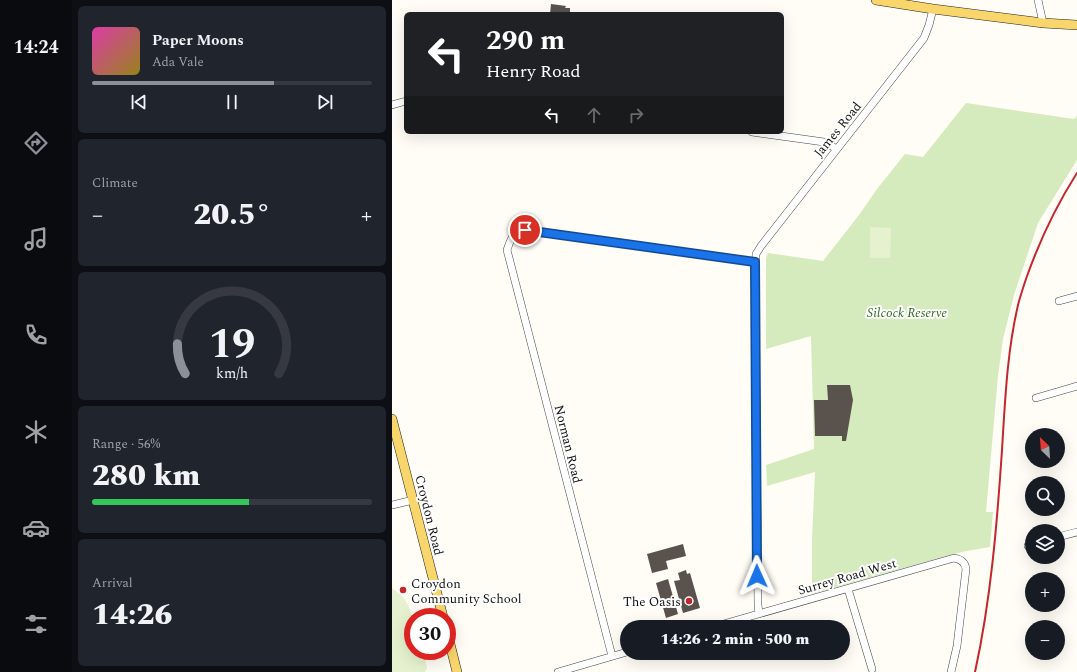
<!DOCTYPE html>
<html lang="en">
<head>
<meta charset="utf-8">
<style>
	:root { --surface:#171b24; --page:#20242c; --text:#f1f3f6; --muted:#9ea1a6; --line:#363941; --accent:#8c9099 }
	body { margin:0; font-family:Spectral,serif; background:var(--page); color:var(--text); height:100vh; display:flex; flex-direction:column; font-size:15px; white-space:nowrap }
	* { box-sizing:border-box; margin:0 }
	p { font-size:13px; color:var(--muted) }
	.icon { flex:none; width:22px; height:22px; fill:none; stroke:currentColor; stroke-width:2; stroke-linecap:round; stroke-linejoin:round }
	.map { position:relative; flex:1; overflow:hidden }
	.drawer { display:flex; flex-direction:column; gap:6px; padding:6px; background:#0d0f14; width:320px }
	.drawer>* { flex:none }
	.banner { position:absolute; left:12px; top:12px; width:380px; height:122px; border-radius:6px; box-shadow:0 4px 16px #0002; background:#202124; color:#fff; overflow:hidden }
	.needle { width:26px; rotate:335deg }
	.fabs { position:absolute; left:633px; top:428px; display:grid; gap:8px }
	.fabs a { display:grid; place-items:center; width:40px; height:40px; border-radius:50%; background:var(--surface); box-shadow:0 4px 16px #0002; font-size:20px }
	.speed { position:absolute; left:12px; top:608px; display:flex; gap:8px; font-size:20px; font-weight:700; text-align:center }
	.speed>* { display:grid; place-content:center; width:52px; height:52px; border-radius:50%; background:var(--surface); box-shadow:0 4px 16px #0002; line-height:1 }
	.speed .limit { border:6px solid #d22; background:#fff; color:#111 }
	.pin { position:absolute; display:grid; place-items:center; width:34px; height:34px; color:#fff; margin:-17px; border:2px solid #fff; border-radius:50%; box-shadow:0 1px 4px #0007 }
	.me { position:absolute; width:44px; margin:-22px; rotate:359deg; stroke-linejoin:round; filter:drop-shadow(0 0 3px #0008) }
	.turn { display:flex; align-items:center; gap:14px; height:84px; padding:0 16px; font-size:18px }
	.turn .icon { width:52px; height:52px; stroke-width:2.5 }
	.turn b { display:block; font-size:28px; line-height:34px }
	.lanes { display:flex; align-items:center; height:38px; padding:0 16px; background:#0003; justify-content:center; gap:20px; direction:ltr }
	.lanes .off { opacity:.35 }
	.big { font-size:30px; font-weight:800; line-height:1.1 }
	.drawer .widget { flex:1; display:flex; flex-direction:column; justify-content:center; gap:6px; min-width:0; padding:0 14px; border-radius:6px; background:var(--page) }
	.drawer .dial { align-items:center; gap:0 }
	.dial svg { height:104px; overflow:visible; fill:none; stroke:var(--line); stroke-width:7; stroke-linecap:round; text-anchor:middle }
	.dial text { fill:var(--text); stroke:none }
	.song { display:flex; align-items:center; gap:12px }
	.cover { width:48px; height:48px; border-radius:6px; background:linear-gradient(135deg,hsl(320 70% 55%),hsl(50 70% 35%)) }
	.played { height:4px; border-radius:2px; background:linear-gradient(90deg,var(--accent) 65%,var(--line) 65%) }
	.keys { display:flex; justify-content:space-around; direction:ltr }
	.heat { display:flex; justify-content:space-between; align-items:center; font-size:22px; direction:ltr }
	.charge { height:6px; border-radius:3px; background:linear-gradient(90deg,#34c759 56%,var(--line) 0) }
	.trip { position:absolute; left:228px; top:620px; width:230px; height:40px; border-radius:20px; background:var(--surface); box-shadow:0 4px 16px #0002; font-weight:800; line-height:40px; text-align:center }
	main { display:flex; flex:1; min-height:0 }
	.menu { display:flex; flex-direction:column; width:72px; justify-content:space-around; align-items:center; background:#090b0e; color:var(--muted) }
	.menu .icon { width:28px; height:28px }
	.menu .selected { color:var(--accent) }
	.menu b { font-size:18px; color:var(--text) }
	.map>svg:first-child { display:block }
</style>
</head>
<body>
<main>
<nav class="menu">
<b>14:24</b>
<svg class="icon selected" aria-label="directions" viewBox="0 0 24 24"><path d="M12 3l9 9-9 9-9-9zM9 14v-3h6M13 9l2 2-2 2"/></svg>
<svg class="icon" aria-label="music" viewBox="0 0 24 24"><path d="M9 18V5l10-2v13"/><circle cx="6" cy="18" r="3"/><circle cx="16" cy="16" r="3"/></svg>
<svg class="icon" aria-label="phone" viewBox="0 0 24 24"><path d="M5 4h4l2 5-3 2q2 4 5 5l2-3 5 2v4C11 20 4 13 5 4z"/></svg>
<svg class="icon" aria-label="climate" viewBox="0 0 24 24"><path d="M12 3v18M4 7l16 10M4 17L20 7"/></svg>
<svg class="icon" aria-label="car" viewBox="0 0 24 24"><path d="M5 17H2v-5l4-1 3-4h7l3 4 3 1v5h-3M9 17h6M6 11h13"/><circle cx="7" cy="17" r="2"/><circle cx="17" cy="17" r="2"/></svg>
<svg class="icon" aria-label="filters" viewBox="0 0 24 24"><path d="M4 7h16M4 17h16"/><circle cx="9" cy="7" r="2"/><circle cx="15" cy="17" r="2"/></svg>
</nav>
<section class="drawer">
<div class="widget">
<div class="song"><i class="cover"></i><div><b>Paper Moons</b><p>Ada Vale</p></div></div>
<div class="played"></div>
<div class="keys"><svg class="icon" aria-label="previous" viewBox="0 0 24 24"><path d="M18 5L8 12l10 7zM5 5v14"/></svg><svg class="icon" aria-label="pause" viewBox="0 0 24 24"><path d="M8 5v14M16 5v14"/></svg><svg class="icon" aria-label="next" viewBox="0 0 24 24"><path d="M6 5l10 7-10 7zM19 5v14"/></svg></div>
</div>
<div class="widget"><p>Climate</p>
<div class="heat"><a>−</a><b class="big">20.5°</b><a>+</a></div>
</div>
<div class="widget dial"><svg viewBox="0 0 100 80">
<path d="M14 69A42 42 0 1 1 86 69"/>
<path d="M14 69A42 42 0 0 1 8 46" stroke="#8c9099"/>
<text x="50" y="56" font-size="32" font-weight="700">19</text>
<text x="50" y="72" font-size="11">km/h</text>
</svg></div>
<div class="widget"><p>Range · 56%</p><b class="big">280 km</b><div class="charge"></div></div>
<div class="widget"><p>Arrival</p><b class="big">14:26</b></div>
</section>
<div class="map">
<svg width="685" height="672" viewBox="0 0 685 672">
	<rect width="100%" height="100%" fill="#fffdf5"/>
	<!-- green -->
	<path fill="#d5ebbd" d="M574 103 682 119 685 116V160L646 223 622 295 611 339 606 376 594 512H601L598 547 569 552 420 594V540L423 472 375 486 374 465 422 449 419 336 374 349V258L376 253 431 261 467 215 485 189 513 154 531 157Z"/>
	<!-- pitch -->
	<path fill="#e6f2cf" d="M478 227 499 228 498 258H478Z
		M0 588C3 591 7 593 10 596 24 612 21 632 21 651H31L35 668 33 672H0Z"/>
	<!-- building -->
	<path fill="#5a524d" d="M159 4 174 6 173 8H178V14H158Z
		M435 385H458L461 400 454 441H450V436H423L422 400H436Z
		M291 544 294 556 274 561 276 569 260 573 255 554Z
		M294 570 295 574 298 573 308 608 291 613 282 581 288 580 286 573Z
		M276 579 286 614 274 618 264 583Z"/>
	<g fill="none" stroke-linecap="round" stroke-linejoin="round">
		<!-- minor casing -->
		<g stroke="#444" stroke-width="8">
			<path id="minor" d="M646 0 651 23
				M0 105 14 101
				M360 132 432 142 445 149
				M667 301 685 296
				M644 398 685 386
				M0 505 21 500
				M666 537 685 532
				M636 546 640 545
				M456 589 480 669
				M367 614 366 605 363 271 364 254 369 246 532 38 537 25 541 9
				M321 627 562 558C569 559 573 562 574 569L565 646 559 672
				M220 656 115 250C119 238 120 234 133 230L363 262
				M166 672 235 652"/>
		</g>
		<!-- major casing -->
		<g stroke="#222" stroke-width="10">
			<path id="major" d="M484 0 541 9 651 23 685 25
				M0 419 51 617
				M55 632 65 672"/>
		</g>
		<!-- minor -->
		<use href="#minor" stroke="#fff" stroke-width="7"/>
		<!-- major -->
		<use href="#major" stroke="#f9d66b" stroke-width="9"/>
		<!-- rail -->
		<path stroke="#c4262e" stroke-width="2" d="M583 672C599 599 605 524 610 450 613 402 615 352 626 305 628 297 631 288 634 279 647 242 664 206 685 173"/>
	</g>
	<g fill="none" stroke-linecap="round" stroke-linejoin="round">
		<!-- route casing -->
		<g stroke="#114b97" stroke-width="10">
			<path id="route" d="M133 230 363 262 365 576"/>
		</g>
		<!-- route -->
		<use href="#route" stroke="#1a73e8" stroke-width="7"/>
	</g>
	<!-- markers -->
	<g fill="#c4262e" stroke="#fff" stroke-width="1.5">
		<circle cx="11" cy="590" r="4"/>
		<circle cx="297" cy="601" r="4"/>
	</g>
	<g text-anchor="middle" stroke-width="4" stroke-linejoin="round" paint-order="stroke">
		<!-- street labels -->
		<g font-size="13" fill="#111" stroke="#fff">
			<text transform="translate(445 129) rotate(-51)" y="5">James Road</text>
			<text transform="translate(177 444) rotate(76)" y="5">Norman Road</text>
			<text transform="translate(38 515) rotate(76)" y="5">Croydon Road</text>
			<text transform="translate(455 576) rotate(-16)" y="5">Surrey Road West</text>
		</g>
		<!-- park labels -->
		<g font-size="13" font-style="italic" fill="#2f6b1f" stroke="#fff">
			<text x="515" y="317">Silcock Reserve</text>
		</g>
		<!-- poi labels -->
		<g font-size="13" fill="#111" stroke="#fff" text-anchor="start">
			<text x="19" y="588">Croydon<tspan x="19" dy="15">Community School</tspan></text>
			<text x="289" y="606" text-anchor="end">The Oasis</text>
		</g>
	</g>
</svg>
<div class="fabs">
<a><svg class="needle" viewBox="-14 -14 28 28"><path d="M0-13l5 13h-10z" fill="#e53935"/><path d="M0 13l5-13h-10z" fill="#9ea1a6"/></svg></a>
<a><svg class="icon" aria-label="search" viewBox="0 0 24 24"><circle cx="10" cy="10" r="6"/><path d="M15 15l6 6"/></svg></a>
<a><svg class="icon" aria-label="layers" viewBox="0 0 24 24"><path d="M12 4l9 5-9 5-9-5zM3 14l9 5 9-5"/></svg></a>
<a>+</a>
<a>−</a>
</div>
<div class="speed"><div class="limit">30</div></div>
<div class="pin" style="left:133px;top:230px;background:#d93025"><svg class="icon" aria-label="arrive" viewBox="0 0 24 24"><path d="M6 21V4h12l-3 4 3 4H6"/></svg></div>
<svg class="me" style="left:365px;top:576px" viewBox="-20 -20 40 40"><path d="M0-17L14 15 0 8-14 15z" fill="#1a73e8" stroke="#fff" stroke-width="4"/></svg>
<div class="trip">14:26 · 2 min · 500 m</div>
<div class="banner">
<div class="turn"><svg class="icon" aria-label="left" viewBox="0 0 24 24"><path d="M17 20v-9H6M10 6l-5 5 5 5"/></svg><div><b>290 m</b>Henry Road</div></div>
<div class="lanes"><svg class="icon" aria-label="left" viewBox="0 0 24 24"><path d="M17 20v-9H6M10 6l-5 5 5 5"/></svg><svg class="icon off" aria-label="ahead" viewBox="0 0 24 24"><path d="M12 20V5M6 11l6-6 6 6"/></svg><svg class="icon off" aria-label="right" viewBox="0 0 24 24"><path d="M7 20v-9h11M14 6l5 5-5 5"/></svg></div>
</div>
</div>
</main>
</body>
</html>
